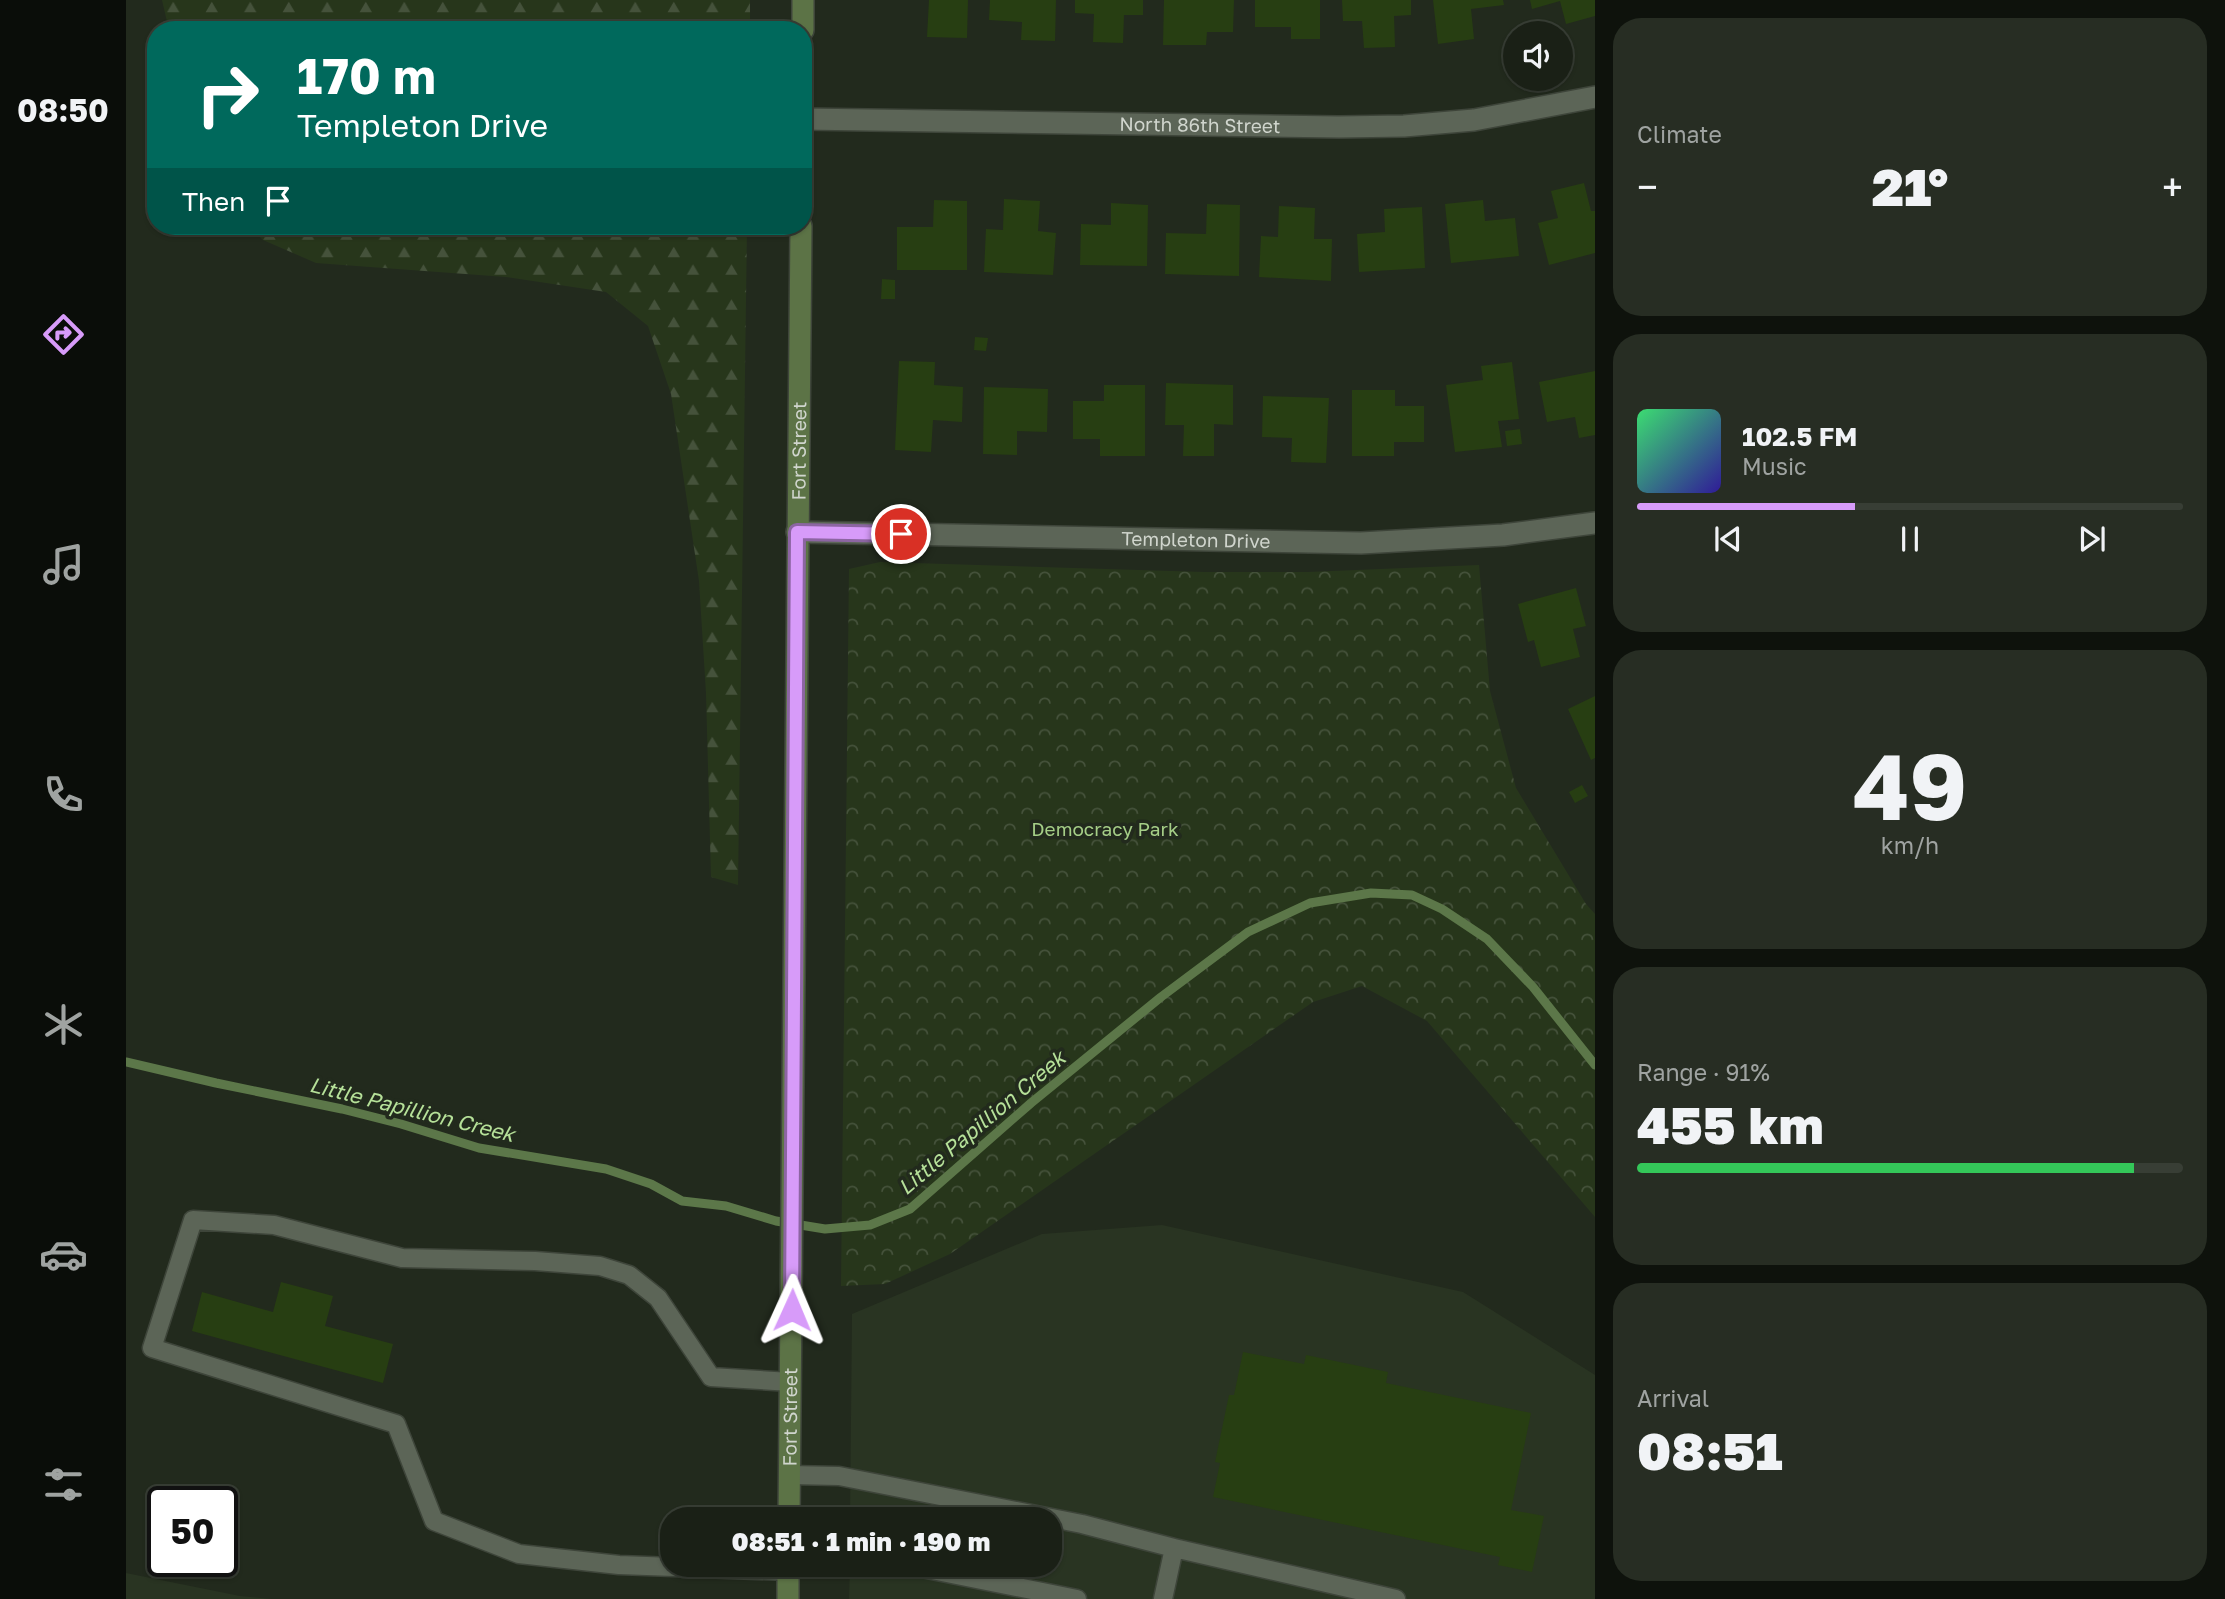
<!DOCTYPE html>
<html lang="en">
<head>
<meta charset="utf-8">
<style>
	:root { --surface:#1a2016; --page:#272d23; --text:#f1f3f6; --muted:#9fa3a1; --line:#383e35; --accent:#d79bf9 }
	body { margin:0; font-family:"Golos Text",sans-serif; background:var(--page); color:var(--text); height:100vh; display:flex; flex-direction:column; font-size:26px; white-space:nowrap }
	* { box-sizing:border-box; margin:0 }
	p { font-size:23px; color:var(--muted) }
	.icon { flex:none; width:38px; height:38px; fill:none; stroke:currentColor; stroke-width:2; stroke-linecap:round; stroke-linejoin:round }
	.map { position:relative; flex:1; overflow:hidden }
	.side { display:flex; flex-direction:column; gap:18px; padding:18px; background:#0e120c; width:630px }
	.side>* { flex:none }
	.guide { position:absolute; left:21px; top:21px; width:665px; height:214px; border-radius:28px; box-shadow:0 2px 5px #0004,0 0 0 2px var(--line); background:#00695c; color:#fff; overflow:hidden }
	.controls { position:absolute; left:1377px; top:21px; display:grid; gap:14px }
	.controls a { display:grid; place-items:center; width:70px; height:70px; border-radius:50%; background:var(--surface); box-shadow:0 2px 5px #0004,0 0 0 2px var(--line); font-size:35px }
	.speed { position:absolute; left:21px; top:1486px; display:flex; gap:14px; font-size:35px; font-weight:700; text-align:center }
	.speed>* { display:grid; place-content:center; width:91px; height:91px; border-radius:50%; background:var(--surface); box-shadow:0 2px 5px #0004,0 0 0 2px var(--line); line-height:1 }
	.speed .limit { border:4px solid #111; border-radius:10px; background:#fff; color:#111 }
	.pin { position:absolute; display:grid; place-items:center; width:60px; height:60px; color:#fff; margin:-30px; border:4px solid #fff; border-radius:50%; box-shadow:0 2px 7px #0007 }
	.me { position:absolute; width:77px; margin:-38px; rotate:1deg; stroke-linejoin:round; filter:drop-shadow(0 0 5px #0008) }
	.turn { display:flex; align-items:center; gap:24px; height:147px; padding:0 35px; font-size:32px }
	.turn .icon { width:91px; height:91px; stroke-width:2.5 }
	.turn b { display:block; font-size:49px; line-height:60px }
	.then { display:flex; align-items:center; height:66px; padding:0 35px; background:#0003; gap:14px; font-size:26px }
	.big { font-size:52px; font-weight:800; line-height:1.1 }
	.side .card { flex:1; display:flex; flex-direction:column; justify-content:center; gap:10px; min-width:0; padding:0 24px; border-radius:28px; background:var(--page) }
	.side .dial { align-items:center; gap:0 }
	.dial b { font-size:91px; line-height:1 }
	.song { display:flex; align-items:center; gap:21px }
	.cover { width:84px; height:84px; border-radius:10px; background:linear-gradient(135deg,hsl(140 70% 55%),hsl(250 70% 35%)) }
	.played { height:7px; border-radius:4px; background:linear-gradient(90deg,var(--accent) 40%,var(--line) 40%) }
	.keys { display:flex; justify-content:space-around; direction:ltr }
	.heat { display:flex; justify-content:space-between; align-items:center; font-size:38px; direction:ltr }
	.charge { height:10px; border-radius:5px; background:linear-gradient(90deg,#34c759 91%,var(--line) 0) }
	.trip { position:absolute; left:534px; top:1507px; width:402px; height:70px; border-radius:28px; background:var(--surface); box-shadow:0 2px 5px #0004,0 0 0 2px var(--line); font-weight:800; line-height:70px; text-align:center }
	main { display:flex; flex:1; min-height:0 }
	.tabs { display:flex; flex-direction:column; width:126px; justify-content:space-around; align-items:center; background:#0a0d09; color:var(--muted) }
	.tabs .icon { width:49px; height:49px }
	.tabs .current { color:var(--accent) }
	.tabs b { font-size:32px; color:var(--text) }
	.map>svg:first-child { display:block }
</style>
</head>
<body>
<main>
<nav class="tabs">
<b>08:50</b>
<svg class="icon current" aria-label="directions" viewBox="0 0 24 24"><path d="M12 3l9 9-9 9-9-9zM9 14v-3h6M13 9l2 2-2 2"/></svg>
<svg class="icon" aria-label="music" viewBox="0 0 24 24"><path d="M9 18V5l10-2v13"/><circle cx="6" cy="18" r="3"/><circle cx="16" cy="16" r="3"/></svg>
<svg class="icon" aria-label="phone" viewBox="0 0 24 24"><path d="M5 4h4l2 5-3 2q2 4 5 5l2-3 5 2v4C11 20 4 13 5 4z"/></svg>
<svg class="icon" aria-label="climate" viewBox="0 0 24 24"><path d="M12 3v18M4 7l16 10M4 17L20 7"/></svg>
<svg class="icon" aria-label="car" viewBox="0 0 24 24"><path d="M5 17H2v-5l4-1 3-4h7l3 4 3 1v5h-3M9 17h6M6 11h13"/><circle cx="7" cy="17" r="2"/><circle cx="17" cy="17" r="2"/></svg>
<svg class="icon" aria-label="filters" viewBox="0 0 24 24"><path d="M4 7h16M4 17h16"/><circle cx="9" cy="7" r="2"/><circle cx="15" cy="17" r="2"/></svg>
</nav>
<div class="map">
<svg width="1469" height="1599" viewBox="0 0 1469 1599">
	<defs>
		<pattern id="forest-firs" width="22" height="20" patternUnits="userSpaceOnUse" patternTransform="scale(1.75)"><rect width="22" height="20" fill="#27361b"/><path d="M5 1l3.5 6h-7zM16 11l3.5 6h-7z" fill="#45523b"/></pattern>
		<pattern id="park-crowns" width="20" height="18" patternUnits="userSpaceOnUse" patternTransform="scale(1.75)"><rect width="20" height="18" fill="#27361b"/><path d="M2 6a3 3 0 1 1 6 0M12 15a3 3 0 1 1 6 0" fill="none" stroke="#45523b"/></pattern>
	</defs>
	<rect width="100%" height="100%" fill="#222a1d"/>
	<!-- built -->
	<path fill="#293422" d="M1036 1225 1337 1292 1469 1375V1599H723L724 1565 924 1564V1519H724L726 1314 916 1234Z
		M0 1573 114 1596 146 1599H0Z"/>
	<!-- forest -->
	<path fill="url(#forest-firs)" d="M36 0H624V30H43Z
		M123 226H621L612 885 585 877 580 693 573 581 545 394 522 326 480 292 380 277 190 263 137 240Z"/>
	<!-- park -->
	<path fill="url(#park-crowns)" d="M754 562 1078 572H1182L1353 565 1364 691 1390 788 1460 904 1469 914V1217L1301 1021 1236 986 1187 1002 824 1254 759 1284 715 1286 723 569Z"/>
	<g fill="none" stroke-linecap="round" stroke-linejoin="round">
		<!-- stream -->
		<path stroke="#5c7749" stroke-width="9" d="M0 1062 90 1083 216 1109 275 1124 353 1148 480 1169 525 1184 556 1201 600 1206 650 1221 699 1229 744 1225 784 1209 905 1103 1035 997 1122 932 1184 903 1245 893 1286 895 1316 909 1361 939 1407 987 1469 1065"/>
	</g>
	<!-- building -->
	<path fill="#273e12" d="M803 0H842L841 38 801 37Z
		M864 0H930L929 41 895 40 896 22 863 20Z
		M949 0H1017V15H998L997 43 967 42 968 14 949 13Z
		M1038 0H1108L1107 32H1081L1080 45H1037Z
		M1129 0H1194V39H1165V27H1129Z
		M1216 0H1285V15L1268 16 1269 47 1238 48 1236 21H1217Z
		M1307 0H1377L1378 5 1345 9 1348 39 1312 44Z
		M1404 0H1469V16L1440 24 1434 1 1406 9Z
		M1458 183 1465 211H1469V253L1423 265 1412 223 1432 218 1425 191Z
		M878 199 914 201 912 231 930 233 927 275 858 272 860 229 877 230Z
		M808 200 841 201V270H771V227H807Z
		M1357 200 1359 221 1389 218 1393 256 1325 263 1319 204Z
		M985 203 1022 205 1021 266 954 265 955 224 985 225Z
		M1081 204 1114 205 1113 276 1039 274 1040 233 1080 234Z
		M1153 206 1189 208 1188 239H1206L1205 281 1133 277 1135 236 1152 237Z
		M1296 207 1299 268 1233 272 1231 234 1259 232 1258 209Z
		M756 279 769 280V299H755Z
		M849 337 862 338 860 351 848 350Z
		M773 361 809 362 808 385 837 387 836 422 807 420 805 452 769 450Z
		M1386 362 1393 419 1372 421 1376 447 1329 452 1320 385 1357 380 1355 366Z
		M1469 371V435L1453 438 1449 417 1421 422 1413 382Z
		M1040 383 1107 385V425L1088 424V456H1057L1058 425H1039Z
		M978 385H1019V456H974V439H947V401H978Z
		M858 387 922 389 921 432 891 431V455L857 454Z
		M1226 390H1269V406H1298V442H1268V456H1226Z
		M1137 396 1203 398 1200 463 1165 462 1166 438 1136 437Z
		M1394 429 1396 444 1381 446 1379 431Z
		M1450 588 1460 626 1447 629 1454 657 1415 667 1408 640 1402 642 1392 604Z
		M1469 696V758L1465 760 1442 709Z
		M1456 785 1462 796 1449 803 1443 792Z
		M155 1282 207 1296 199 1326 267 1344 257 1383 66 1331 76 1292 147 1312Z
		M1117 1352 1178 1364 1180 1355 1262 1372 1260 1383 1405 1413 1385 1510 1418 1516 1406 1572 1372 1565 1374 1557 1087 1497 1094 1463 1089 1462 1103 1395H1108Z"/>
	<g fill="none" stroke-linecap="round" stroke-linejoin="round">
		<!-- lane casing -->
		<g stroke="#3e453a" stroke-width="21">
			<path id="lane" d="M664 1475 713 1476 956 1524 1048 1548 1037 1599
				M1048 1548 1270 1599
				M776 1564 951 1599
				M662 1571 493 1565 393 1554 308 1521 270 1424 26 1348 67 1220 148 1225 276 1258 409 1261 474 1266 503 1275 532 1298 585 1377 665 1382"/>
		</g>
		<!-- street casing -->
		<g stroke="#3e453a" stroke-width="24">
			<g id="street">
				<path id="s1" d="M677 119 1213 127 1278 126 1348 120 1469 97"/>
				<path id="s2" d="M671 532 1235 543 1377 535 1469 523"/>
			</g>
		</g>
		<!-- secondary casing -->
		<g stroke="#3e453a" stroke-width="24">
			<g id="secondary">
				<path d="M677 30V0"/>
				<path id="s3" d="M663 1519 675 226"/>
				<path d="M662 1599V1564"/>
			</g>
		</g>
		<!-- lane -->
		<use href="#lane" stroke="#5c6557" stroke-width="18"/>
		<!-- street -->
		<use href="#street" stroke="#5c6557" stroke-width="21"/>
		<!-- secondary -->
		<use href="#secondary" stroke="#5c7346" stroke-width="21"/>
	</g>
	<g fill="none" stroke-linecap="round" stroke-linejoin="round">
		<!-- route casing -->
		<g stroke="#8c65a2" stroke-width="18">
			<path id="route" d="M666 1310 671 532 775 534"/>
		</g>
		<!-- route -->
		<use href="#route" stroke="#d79bf9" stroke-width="12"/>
	</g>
	<g text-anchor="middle" stroke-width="7" stroke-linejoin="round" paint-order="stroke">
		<!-- street labels -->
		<g font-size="19" fill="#d0d5cd" stroke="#222a1d">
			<text dy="7" stroke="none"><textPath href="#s1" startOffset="397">North 86th Street</textPath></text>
			<text dy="7" stroke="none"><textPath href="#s3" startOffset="1068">Fort Street</textPath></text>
			<text dy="7" stroke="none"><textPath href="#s2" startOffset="399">Templeton Drive</textPath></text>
			<text dy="7" stroke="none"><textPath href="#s3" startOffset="102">Fort Street</textPath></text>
		</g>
		<!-- park labels -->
		<g font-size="19" fill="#a5ce87" stroke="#222a1d">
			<text x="979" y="836">Democracy Park</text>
		</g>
		<!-- water labels -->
		<g font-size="21" font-style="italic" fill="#b6e199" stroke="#222a1d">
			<text transform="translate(286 1110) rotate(14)" y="7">Little Papillion Creek</text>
			<text transform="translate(856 1123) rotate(-40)" y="7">Little Papillion Creek</text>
		</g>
	</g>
</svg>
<div class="controls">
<a><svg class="icon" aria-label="sound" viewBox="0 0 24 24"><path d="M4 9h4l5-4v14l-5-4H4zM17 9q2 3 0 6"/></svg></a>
</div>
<div class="speed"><div class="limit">50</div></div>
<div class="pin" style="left:775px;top:534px;background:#d93025"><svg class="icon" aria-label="arrive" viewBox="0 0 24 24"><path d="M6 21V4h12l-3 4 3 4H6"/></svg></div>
<svg class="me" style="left:666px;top:1310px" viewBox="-20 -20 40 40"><path d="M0-17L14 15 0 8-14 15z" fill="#d79bf9" stroke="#fff" stroke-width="4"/></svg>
<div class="trip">08:51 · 1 min · 190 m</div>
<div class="guide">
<div class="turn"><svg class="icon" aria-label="right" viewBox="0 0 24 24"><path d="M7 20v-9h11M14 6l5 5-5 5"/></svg><div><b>170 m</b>Templeton Drive</div></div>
<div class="then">Then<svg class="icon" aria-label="arrive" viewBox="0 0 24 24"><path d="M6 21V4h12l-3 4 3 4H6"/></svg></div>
</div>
</div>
<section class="side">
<div class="card"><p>Climate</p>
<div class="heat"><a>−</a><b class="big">21°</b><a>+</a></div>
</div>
<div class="card">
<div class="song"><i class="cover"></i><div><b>102.5 FM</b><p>Music</p></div></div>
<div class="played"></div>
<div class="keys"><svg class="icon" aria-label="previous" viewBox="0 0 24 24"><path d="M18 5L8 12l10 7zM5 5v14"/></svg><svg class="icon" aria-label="pause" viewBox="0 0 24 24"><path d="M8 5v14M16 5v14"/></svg><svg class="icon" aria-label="next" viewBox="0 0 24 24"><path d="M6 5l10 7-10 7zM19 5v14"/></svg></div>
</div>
<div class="card dial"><b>49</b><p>km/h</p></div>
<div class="card"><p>Range · 91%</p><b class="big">455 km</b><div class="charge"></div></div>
<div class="card"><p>Arrival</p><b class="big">08:51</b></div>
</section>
</main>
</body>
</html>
